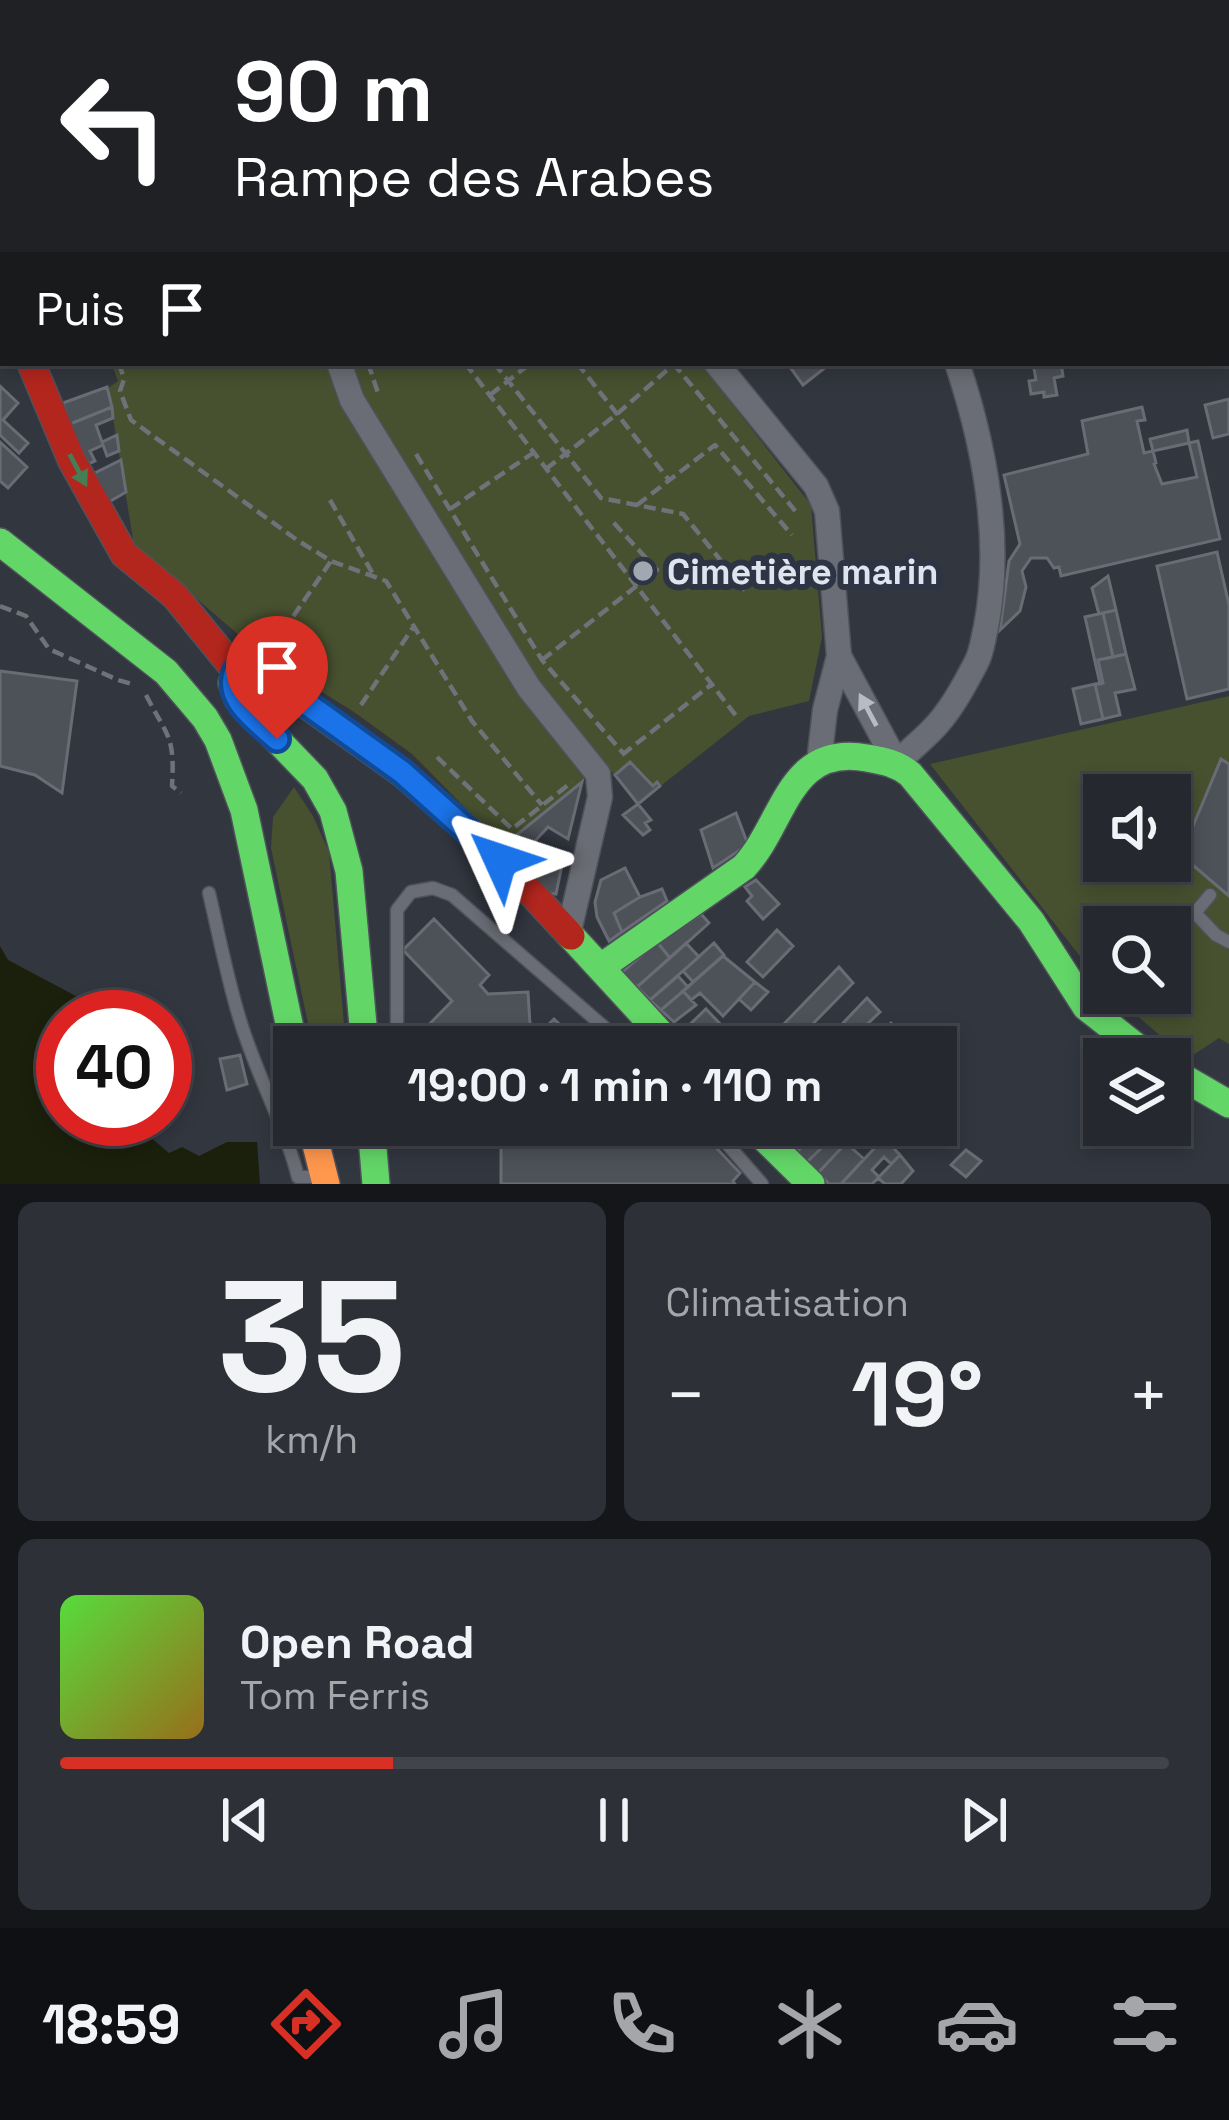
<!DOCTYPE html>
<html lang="fr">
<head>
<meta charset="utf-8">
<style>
	:root { --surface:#26282f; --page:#2e3037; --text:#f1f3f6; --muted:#a4a6aa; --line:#42444b; --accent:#d93025 }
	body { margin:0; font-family:"Space Grotesk",sans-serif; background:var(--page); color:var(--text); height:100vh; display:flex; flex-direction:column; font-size:45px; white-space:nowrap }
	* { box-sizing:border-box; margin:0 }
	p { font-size:39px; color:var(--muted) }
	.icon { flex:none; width:66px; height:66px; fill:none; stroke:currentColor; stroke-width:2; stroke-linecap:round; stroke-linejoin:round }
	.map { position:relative; height:1184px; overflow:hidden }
	.panel { display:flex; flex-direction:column; gap:18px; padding:18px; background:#15161a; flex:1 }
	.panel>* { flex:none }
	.hud { position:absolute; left:0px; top:0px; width:1230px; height:366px; box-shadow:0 6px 18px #0003,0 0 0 3px var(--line); background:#202124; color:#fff; overflow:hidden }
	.tools { position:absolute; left:1083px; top:774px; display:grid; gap:24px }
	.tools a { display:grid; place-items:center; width:108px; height:108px; border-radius:0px; background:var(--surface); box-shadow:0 6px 18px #0003,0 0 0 3px var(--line); font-size:60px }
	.speed { position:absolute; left:36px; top:990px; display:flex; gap:24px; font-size:60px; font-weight:700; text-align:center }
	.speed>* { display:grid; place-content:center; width:156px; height:156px; border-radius:50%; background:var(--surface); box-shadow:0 6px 18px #0003,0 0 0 3px var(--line); line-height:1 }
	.speed .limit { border:18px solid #d22; background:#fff; color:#111 }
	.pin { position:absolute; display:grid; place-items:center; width:102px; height:102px; color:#fff; margin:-123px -51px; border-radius:50% 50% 50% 0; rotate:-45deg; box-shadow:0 0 12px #0007 }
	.pin .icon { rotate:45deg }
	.me { position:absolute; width:132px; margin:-66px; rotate:312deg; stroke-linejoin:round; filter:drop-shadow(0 0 9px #0008) }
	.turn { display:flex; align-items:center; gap:42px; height:252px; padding:0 36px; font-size:54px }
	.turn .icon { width:156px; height:156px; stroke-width:2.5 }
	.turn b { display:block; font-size:84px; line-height:102px }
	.then { display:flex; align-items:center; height:114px; padding:0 36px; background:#0003; gap:24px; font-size:45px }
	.big { font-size:90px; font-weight:700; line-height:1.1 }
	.panel .widget { flex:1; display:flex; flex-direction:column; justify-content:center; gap:18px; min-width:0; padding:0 42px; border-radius:18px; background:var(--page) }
	.panel .dial { align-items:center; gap:0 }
	.dial b { font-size:156px; line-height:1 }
	.song { display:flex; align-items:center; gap:36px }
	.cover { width:144px; height:144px; border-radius:18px; background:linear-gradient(135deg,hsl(110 70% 55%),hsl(40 70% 35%)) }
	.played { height:12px; border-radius:6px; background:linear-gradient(90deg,var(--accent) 30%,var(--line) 30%) }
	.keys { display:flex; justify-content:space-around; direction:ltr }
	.heat { display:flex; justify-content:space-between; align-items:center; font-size:66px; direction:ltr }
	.panel .tiles { flex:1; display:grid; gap:18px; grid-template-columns:1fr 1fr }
	.widget:last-child { grid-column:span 2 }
	.trip { position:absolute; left:273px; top:1026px; width:684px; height:120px; border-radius:0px; background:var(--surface); box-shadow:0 6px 18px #0003,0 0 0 3px var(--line); font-weight:700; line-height:120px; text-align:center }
	.menu { display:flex; height:192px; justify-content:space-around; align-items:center; background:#0f1013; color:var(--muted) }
	.menu .icon { width:84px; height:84px }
	.menu .current { color:var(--accent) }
	.menu b { font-size:54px; color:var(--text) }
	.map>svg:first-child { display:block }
</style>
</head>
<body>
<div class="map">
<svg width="1229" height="1184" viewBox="0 0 1229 1184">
	<rect width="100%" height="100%" fill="#32363f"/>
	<!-- green -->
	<path fill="#47502f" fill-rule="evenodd" d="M111 363H326L337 396 522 696 587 777 503 846 412 754 354 712 261 654 134 545 108 388 118 381Z
		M351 363H700L811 505 822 637 809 701 749 716 638 804 538 682 366 401Z
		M1229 696V1044L1219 1038 1187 1059 1111 993H1170V927H1104V987L930 764ZM1104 795H1170V861H1104Z
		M294 787 313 816 329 852 346 1047H313L271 848 273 817Z"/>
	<!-- water -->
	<path fill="#1b200c" d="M0 946 8 960 108 1013V1017H63V1119H107L128 1141 143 1131 169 1153 182 1147 199 1156 227 1142H257L260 1184H0Z"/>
	<!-- building -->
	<path fill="#4d5158" stroke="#696c74" stroke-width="3" d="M787 363H816L818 366 831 363 803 385Z
		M1033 363H1061L1063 376 1054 378 1057 395 1044 397V392L1031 394 1029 381 1036 380Z
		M0 386 18 403 3 420 28 443 19 453 0 435Z
		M107 387 112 407 70 424 63 403Z
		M1229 399V434L1213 438 1205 405Z
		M112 407 113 418 96 425 102 442 117 435 119 451 107 456 103 445 90 451 95 461 88 464 70 424Z
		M1142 407 1145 420 1137 421 1144 453 1153 451 1156 463 1154 464 1162 484 1197 477 1189 443 1198 441 1220 539 1061 576 1059 567 1054 568 1047 558H1031L1022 571 1026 587 1020 611 1000 630 1009 561 1020 544 1004 475 1088 454 1082 421Z
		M1187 430 1189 443 1153 451 1150 439Z
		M0 442 27 467 8 488 0 481Z
		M121 460 126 492 109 502 93 474Z
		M1217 552 1229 605V689L1187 699 1157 566Z
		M1108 576 1116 610 1099 614 1092 588Z
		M1116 610 1126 654 1113 657 1103 613Z
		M1103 613 1113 657 1098 660 1103 683 1100 684 1085 617Z
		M1126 654 1135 689 1115 693 1120 715 1103 719 1095 684 1103 683 1098 660Z
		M0 671 77 681 62 793 35 775 0 766Z
		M1095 684 1103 719 1081 724 1073 689Z
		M1221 759 1229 764V896L1181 855Z
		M630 762 653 786 657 782 660 786 638 804 615 775Z
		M582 782 568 839 548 827 535 841 554 859 535 877 503 846Z
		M638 804 651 820 645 823 650 830 643 835 623 815Z
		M736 813 747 842 746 846 713 868 701 830Z
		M561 852 564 855 556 894 549 893 535 877Z
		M625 868 640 897 614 913 622 932 609 941 597 917 595 902 601 880Z
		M756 880 779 904 763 919 747 901 752 896 745 887Z
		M662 889 667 901 622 932 614 913 640 897Z
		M701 914 709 923 670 958 657 942Z
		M434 919 489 975 480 985 488 994 528 992 530 1024 547 1026 554 1019 584 1047H407L452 1001 403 950Z
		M777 930 793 946 763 977 747 962Z
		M657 942 670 958 637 987 621 973Z
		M686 943 699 957 650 1000 637 987Z
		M714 943 724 955 693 982 683 971Z
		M723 956 755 982 723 1016 700 993 691 1000 683 991Z
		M839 967 853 983 795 1042 781 1027Z
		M678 976 688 987 661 1010 650 1000Z
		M755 982 768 992 751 1010 739 999Z
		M683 991 696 1005 674 1022 661 1010Z
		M867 998 880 1012 843 1047H820Z
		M706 1009 724 1028 702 1047H698L683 1031Z
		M891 1023 914 1047H866Z
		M724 1028 743 1047H702Z
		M240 1055 247 1084 227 1090 220 1059Z
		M480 1125H720L707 1138 740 1173 733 1181 735 1184H501V1146Z
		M797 1125H823L797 1152 783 1139Z
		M823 1125 835 1135 807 1162 797 1152Z
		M836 1134 846 1143 818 1173 807 1162Z
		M884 1138 900 1155 891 1164 884 1157 872 1170 879 1177 872 1184H841Z
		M846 1143 864 1159 841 1184H829L818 1173Z
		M966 1150 981 1161 966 1177 951 1165Z
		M900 1155 913 1171 901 1184H885L878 1178Z"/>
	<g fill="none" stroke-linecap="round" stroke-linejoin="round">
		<!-- lane casing -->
		<g stroke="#4f525a" stroke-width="15">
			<path id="lane" d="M209 893C219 935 227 978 240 1020 256 1074 284 1123 298 1177H322
				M1210 895 1195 913 1216 935 1229 942
				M377 1047 387 1040 397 1025V910L411 892 433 888 452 895 627 1047
				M715 1130 762 1184"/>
		</g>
		<!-- street casing -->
		<g stroke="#4f525a" stroke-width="27">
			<path id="street" d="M347 0V3
				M767 0 768 3
				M135 3V0
				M642 3 643 0
				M685 3 687 0
				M1090 3 1092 0
				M339 363 352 400 529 688 598 774 600 797 569 931
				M716 363 816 486 827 511 839 656 825 710 819 762
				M839 656 897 764C907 752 919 743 930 732 949 714 964 686 976 663 982 652 983 639 986 627 1003 539 985 447 957 363"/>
		</g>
		<!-- fast casing -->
		<g stroke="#4f525a" stroke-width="30">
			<path id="fast" d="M0 287 3 295
				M0 542 166 672 205 718 218 740 244 810 294 1047
				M236 671 232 683 238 699 315 779 333 811 349 871 365 1047
				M571 936 673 1047
				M601 967 744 867C785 823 788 743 867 758 884 761 896 763 910 774L1031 921 1086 1007 1152 1059
				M1170 1070 1229 1104
				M371 1125 376 1184
				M751 1125 811 1184"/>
		</g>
		<!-- slow casing -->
		<g stroke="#4f525a" stroke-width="30">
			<path id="slow" d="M311 1125 326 1184"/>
		</g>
		<!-- jam casing -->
		<g stroke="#4f525a" stroke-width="30">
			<path id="jam" d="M31 363 72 461 124 554 175 596 236 671
				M236 671 245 668 268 677 402 773 495 854 571 936"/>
		</g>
		<!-- path -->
		<path stroke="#6f7279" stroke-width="4.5" stroke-dasharray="12 6" stroke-linecap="butt" d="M119 363 124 379 120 391 131 420 297 540 331 561 386 581 472 721 542 805
			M368 363 378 393
			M465 363 737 717
			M494 363 601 498 683 514 748 594
			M577 363 669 480
			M673 363 797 513
			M90 364 92 363
			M490 395 531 363
			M416 454 542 660 624 754
			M546 469 617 414 674 364
			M330 500 373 574
			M637 505 715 445 792 535
			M450 509 533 453
			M0 606 26 616 49 649 118 680 135 685
			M273 646 331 561
			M542 660 657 570 613 522
			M146 695C168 738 175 735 172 786L181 793
			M361 705 414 626
			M622 755 712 684
			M437 757 512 829 572 782"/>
		<!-- lane -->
		<use href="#lane" stroke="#6a6d75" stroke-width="12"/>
		<!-- street -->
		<use href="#street" stroke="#6a6d75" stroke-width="24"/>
		<!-- fast -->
		<use href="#fast" stroke="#63d668" stroke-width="27"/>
		<!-- slow -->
		<use href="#slow" stroke="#ff974d" stroke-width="27"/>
		<!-- jam -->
		<use href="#jam" stroke="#b3261e" stroke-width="27"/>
	</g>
	<!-- one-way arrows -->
	<defs><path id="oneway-solid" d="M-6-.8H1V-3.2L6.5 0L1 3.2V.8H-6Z" transform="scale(3)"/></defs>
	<use fill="#457d54" href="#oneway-solid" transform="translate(78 470) rotate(62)"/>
	<use fill="#b6bbc4" href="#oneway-solid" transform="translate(868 710) rotate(-118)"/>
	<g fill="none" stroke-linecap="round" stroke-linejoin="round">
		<!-- route casing -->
		<g stroke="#114b97" stroke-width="30">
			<path id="route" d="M277 739C258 721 224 699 236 671L245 668 254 670 292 693 402 772 500 860"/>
		</g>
		<!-- route -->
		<use href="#route" stroke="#1a73e8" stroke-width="21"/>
	</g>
	<!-- markers -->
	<circle fill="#a2a8b1" stroke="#2d3544" stroke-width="4.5" cx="643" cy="571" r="12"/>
	<g text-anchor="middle" stroke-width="12" stroke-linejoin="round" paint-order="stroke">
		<!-- poi labels -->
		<g font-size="36" font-weight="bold" fill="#dfe5ef" stroke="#2d3544" text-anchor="start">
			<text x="667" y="584">Cimetière marin</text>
		</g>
	</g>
</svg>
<div class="tools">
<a><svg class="icon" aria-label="sound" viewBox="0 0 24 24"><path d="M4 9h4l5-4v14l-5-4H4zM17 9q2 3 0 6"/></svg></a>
<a><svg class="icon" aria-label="search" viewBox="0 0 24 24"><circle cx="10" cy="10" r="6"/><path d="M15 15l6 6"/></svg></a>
<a><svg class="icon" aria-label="layers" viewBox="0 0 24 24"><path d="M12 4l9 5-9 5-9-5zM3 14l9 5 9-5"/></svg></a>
</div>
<div class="speed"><div class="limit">40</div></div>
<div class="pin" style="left:277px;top:739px;background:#d93025"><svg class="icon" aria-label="arrive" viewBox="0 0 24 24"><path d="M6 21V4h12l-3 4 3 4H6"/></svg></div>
<svg class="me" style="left:500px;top:860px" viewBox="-20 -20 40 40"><path d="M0-17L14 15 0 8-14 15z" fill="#1a73e8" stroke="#fff" stroke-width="4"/></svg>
<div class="trip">19:00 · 1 min · 110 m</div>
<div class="hud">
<div class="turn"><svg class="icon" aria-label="left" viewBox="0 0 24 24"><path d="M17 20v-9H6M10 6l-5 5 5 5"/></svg><div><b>90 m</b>Rampe des Arabes</div></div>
<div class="then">Puis<svg class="icon" aria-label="arrive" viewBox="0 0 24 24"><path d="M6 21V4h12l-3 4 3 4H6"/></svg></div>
</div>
</div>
<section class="panel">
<div class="tiles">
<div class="widget dial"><b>35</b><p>km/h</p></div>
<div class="widget"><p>Climatisation</p>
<div class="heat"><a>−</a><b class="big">19°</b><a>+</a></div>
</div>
<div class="widget">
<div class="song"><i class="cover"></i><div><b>Open Road</b><p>Tom Ferris</p></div></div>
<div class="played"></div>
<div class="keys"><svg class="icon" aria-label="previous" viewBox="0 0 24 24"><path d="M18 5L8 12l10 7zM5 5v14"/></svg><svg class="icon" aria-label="pause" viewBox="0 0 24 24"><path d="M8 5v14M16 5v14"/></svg><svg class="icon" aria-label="next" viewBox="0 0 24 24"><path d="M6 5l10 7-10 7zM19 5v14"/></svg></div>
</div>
</div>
</section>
<nav class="menu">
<b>18:59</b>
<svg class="icon current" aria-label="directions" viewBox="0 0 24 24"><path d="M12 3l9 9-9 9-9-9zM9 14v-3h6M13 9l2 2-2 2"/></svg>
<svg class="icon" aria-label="music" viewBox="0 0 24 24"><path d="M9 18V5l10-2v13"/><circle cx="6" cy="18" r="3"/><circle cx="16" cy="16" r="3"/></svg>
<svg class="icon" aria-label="phone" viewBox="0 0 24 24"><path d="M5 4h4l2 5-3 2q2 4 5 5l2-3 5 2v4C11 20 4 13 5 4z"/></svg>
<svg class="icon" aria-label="climate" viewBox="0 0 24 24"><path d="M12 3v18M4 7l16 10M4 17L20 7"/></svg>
<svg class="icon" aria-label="car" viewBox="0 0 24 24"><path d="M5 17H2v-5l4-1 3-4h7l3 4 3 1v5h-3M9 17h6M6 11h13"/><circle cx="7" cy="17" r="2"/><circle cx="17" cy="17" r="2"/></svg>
<svg class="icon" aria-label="filters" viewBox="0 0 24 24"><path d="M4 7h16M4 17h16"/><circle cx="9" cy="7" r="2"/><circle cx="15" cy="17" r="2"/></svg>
</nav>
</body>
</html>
